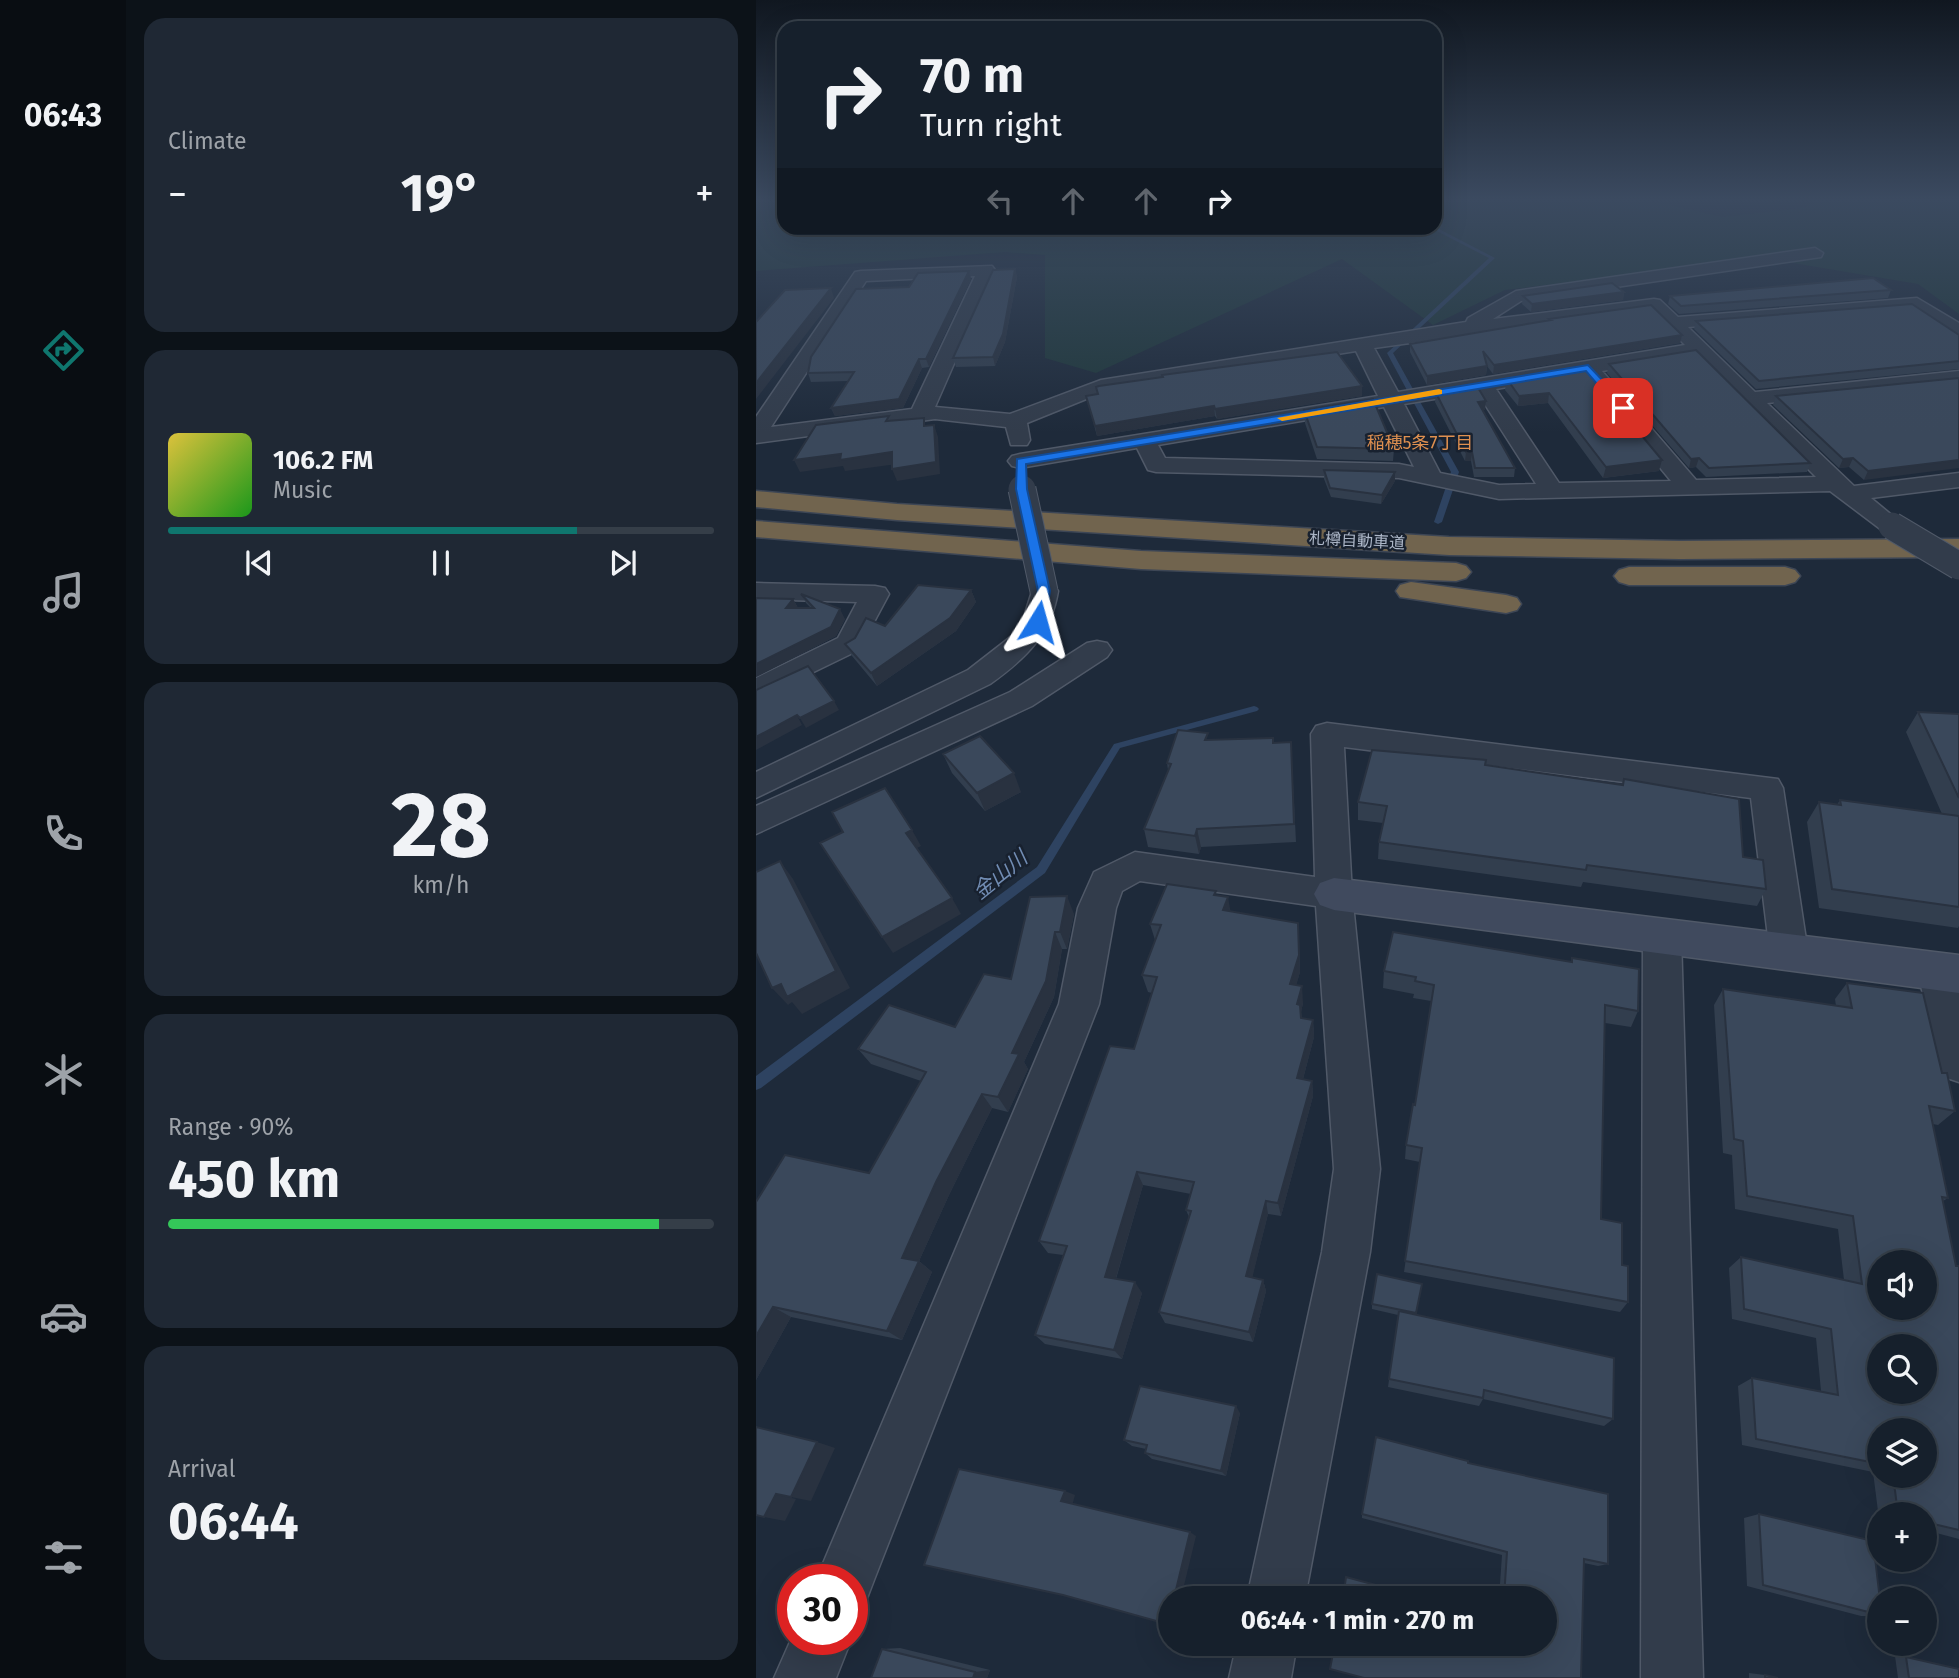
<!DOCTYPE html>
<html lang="en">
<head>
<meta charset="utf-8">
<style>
	:root { --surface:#16202c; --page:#1f2834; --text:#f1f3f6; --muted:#9ea3a9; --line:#353e48; --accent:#0f766e }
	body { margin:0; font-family:"Fira Sans","Noto Sans JP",sans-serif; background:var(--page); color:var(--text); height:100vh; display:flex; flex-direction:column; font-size:26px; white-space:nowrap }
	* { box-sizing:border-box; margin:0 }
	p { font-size:23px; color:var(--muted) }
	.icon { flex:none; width:38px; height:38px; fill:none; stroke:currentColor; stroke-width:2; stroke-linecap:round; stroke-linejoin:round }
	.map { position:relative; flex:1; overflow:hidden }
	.drawer { display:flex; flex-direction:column; gap:18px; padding:18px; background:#0c1218; width:630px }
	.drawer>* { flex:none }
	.guide { position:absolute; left:21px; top:21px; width:665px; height:214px; border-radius:21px; box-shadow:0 7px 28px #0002,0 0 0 2px var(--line); background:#16202c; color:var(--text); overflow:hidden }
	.fabs { position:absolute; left:1111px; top:1250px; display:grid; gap:14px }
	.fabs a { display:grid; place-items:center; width:70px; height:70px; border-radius:50%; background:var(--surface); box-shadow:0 7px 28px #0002,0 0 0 2px var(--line); font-size:35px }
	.speed { position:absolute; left:21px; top:1564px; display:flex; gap:14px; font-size:35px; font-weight:700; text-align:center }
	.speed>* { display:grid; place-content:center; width:91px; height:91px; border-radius:50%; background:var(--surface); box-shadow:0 7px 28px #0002,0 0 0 2px var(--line); line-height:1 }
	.speed .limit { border:10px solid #d22; background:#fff; color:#111 }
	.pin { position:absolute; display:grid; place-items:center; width:60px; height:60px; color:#fff; margin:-30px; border-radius:14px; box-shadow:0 4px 10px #0006 }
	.me { position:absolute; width:77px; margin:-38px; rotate:8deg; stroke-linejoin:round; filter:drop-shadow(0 0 5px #0008) }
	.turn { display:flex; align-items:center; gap:24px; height:147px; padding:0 28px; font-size:32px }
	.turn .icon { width:91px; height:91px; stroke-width:2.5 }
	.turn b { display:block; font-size:49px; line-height:60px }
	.lanes { display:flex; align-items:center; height:66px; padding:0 28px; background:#0003; justify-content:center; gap:35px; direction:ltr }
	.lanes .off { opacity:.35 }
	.big { font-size:52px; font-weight:700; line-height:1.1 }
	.drawer .tile { flex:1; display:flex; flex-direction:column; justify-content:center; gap:10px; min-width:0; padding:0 24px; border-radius:21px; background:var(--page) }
	.drawer .dial { align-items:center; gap:0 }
	.dial b { font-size:91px; line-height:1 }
	.song { display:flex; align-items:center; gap:21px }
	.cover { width:84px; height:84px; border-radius:10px; background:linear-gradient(135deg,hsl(50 70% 55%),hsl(120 70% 35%)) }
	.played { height:7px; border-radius:4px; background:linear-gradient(90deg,var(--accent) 75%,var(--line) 75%) }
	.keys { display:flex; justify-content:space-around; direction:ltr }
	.heat { display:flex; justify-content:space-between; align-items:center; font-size:38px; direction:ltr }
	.charge { height:10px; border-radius:5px; background:linear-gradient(90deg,#34c759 90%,var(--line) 0) }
	.trip { position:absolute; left:402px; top:1586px; width:399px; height:70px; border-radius:35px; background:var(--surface); box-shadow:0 7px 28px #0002,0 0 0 2px var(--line); font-weight:700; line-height:70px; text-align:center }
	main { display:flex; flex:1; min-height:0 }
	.tab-bar { display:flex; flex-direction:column; width:126px; justify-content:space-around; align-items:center; background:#090d12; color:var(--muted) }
	.tab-bar .icon { width:49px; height:49px }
	.tab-bar .active { color:var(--accent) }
	.tab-bar b { font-size:32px; color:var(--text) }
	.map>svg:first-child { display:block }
</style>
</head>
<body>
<main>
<nav class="tab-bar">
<b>06:43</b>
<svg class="icon active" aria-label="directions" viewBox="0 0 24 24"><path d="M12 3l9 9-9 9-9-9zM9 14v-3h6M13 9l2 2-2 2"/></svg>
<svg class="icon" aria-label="music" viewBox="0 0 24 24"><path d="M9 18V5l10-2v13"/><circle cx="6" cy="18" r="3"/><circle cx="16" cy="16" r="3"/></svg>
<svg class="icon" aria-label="phone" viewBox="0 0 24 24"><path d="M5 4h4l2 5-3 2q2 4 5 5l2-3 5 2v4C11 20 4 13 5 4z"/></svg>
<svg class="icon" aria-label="climate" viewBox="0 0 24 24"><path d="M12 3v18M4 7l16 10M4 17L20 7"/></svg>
<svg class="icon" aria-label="car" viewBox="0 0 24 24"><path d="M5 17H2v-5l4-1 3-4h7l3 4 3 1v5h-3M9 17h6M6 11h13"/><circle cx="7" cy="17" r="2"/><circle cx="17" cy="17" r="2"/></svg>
<svg class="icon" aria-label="filters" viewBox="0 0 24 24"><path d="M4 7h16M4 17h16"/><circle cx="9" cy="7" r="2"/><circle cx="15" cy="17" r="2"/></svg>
</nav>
<section class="drawer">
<div class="tile"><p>Climate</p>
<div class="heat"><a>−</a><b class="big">19°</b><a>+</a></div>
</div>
<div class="tile">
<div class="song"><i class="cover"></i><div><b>106.2 FM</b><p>Music</p></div></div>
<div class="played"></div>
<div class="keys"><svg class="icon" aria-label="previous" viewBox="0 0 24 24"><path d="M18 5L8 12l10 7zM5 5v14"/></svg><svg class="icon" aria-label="pause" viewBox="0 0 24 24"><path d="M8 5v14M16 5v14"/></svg><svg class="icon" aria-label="next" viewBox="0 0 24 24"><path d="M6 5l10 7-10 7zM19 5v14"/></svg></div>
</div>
<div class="tile dial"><b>28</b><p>km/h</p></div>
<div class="tile"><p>Range · 90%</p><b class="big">450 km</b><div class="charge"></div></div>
<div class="tile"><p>Arrival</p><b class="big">06:44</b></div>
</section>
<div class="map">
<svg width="1203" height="1678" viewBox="0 0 1203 1678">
	<rect width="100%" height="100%" fill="#1e2a3a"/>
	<!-- green -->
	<path fill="#20383b" d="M0 198H28V228H679V198H881L967 217 1047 208 1056 203 1047 198H1203V314L1162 284 1007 258 749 290 677 325 586 259 340 373 289 358V255L249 252 0 271Z"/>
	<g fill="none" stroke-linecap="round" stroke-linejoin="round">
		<!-- stream -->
		<path fill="#2e4361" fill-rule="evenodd" d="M679 227 739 258 637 353 703 472 686 522 682 524 678 522 695 472 631 353 733 258 675 228Z
			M498 706 501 707 503 709 501 711 364 748 289 873 5 1088 0 1090V1076L281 867 358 744Z"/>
		<!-- street casing -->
		<g stroke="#505968" stroke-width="3">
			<path id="street" d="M1059 248 1067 253 1065 257 765 301 737 319 898 299 904 300 922 317 1161 298 1203 323V338L1196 336 1157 309 932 327 999 392 1203 371V383L1011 403 1098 486 1203 473V487L1115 498 1149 526 1145 531 1136 534 1127 531 1074 491 743 499 643 478 400 472 392 470 381 448 264 468 256 466 252 461 256 456 264 454 622 396 600 351 350 391 271 423 274 440 271 445H255L250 427 179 419 0 443V417L99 272 105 271 236 266 239 270 179 407 254 414 345 380 710 322 712 318 760 291ZM219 276 156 409 15 427 110 281ZM894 310 929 345 642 392 618 348ZM939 356 1060 477 940 480 846 371ZM827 374 915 481 803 483 740 389ZM721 392 780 484 743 485 684 473 648 404ZM628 407 658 467 643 464 409 458 402 445Z
				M0 583 119 586 129 588 133 594 103 650 0 700V678L82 638 101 602 0 599Z
				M288 583 298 585 302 591C295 635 269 659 234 684L0 798V772L212 670 257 635 267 620 278 585Z
				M341 641 351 643 356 650 351 657 276 706 0 834V806L254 692 331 643Z
				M571 723 1022 779 1027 788 1052 953 1047 965 1033 969 1019 965 1014 953 995 798 588 747 596 894 624 1169 614 1252 549 1598H491L566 1252 578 1169 560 906 384 881 366 891 360 908 343 1004 118 1580 110 1601 96 1606V1580H60L303 1004 322 908 338 872 379 852 559 877 555 734 560 726Z
				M906 920 919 925 925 936 947 1678H885L887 936 893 925Z
				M1182 955 1196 960 1203 978V1082L1188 1077 1182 1063 1162 972 1168 960Z
				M37 1635V1640H95L80 1678H18Z
				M481 1643H541L535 1678H473Z"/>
		</g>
		<!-- secondary casing -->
		<g stroke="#505968" stroke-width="3">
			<path id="secondary" d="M578 878 1203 955V993L578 910 564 905 558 894 564 883Z"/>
		</g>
		<!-- highway casing -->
		<g stroke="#3d4655" stroke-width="3">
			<path id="highway" d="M0 491 141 504 693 537 924 541 1203 539V557L924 559 693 555 141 520 0 507Z
				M0 521 385 551 700 563 710 566 715 572 710 578 700 581 385 569 0 537Z
				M873 567H1029L1039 570 1044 576 1039 582 1029 585H873L863 582 858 576 863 570Z
				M655 582 750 595 761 598 765 604 761 610 750 613 644 597 640 591 644 585Z"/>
		</g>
		<!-- street -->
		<use href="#street" fill="#323c4b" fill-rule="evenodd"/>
		<!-- secondary -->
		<use href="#secondary" fill="#404a5e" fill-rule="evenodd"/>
		<!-- highway -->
		<use href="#highway" fill="#71644e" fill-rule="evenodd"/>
		<!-- street-bridge casing -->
		<g stroke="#505968" stroke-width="29" stroke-linecap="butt">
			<path id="street-bridge" d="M266 489 288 591
				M1136 526 1203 566"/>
		</g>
		<!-- street-bridge -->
		<use href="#street-bridge" stroke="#323c4b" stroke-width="27"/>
	</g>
	<!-- wall -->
	<path fill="#323e4e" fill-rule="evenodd" d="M259 269 261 277 249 342 239 366 200 367 197 358Z
		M213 271 215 279 173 367 166 368 147 408 79 416 75 408 92 381 55 382 52 373 153 287Z
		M1135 290 1132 298 923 314 912 304 914 296Z
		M868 292 867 300 775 312 766 304 767 296Z
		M793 319 926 335 924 343 737 374 731 366 730 375 671 385 654 352V344L793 321Z
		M940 321 1203 335V369L1000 389 938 329Z
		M853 364 1054 463 1051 472 950 477 940 467 933 468 851 373Z
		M828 366 903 471 847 478 792 403 762 406 749 390 751 379Z
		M406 375 606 396 461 419 459 416 341 436 330 396 341 394 340 387 406 378Z
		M1203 378 1108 480 1093 467 1083 468 1017 405 1020 396Z
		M680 393 729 410H727L759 468 758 477H718L715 461H709L679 402Z
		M548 410 638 449 637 461 561 459 549 423Z
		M568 470 639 472V481L625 504 575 497 568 479Z
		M215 590 220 602 200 631 121 686 96 656 89 644Z
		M45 594 89 619 80 636 0 677V598L37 599 42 608H55L50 603Z
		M1162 712 1203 714V926L1202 928 1063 908 1051 822 1063 802 1081 805 1084 800 1186 814 1150 732Z
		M517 738V743L535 742 540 842 445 847 443 854 392 847 388 829 412 770 411 763 453 740Z
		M187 754 265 792 229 811 196 773Z
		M729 765 866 784 868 779 987 857 1010 889 1001 906 827 882 825 887 622 859 623 842 627 823 602 820V802Z
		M461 896 474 912 543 940 544 972 540 985 547 1003 545 1012 546 1018 557 1020 558 1037 547 1079 556 1081 557 1096 525 1216 512 1214 496 1277 507 1280 510 1291 497 1342 409 1323 403 1312 433 1217 430 1210 435 1194 387 1185 360 1279 386 1293 366 1359 289 1344 279 1335 307 1255 292 1253 283 1241 378 1049 396 993 392 992 386 975 399 940 394 924Z
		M274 897 318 914 311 949H306L298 997 268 1062 272 1069 252 1112 236 1108 193 1195 163 1261 176 1272 146 1340 35 1317 0 1380V1202L113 1173 165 1081 115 1064 102 1049 199 1027 255 979Z
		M816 958 882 1011 875 1027 849 1023 845 1219 866 1265 872 1302 864 1312 648 1272 664 1162 649 1159 650 1145 659 1105 675 1001 657 998 658 994 627 988 628 971 815 962Z
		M1091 983 1186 1073 1199 1111 1182 1125 1177 1124 1192 1198 1187 1201 1200 1266H1203V1539L1169 1530V1514H1124L1123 1519 1117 1472 986 1445 982 1386 996 1378 1065 1391 1060 1338 976 1319 973 1268 985 1257 1088 1280 1082 1229 979 1209 976 1155 967 1153 958 1005 967 989 1080 1006 1079 999ZM1124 1430 1169 1475H1124Z
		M666 1284 660 1315 857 1419 848 1426 727 1399 723 1406 632 1387 642 1315 616 1309V1304Z
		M484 1413 470 1476 396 1459 389 1453 390 1449 376 1446 368 1440Z
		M712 1463 852 1564 842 1566 828 1563 789 1643V1598H743L746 1555 606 1518V1514Z
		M1003 1514 1124 1616H1105L991 1586 988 1518Z
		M144 1648 234 1670 231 1678 126 1649Z
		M1139 1656 1150 1657 1203 1678H1142Z
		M993 1673 1009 1675 1022 1678H993Z"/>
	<!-- shaded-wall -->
	<path fill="#293240" d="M259 269 261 277 249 342 239 366 237 357Z
		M213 271 215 279 173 367 170 359Z
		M75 288 78 298 0 399V383Z
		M868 292 867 300 775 312 776 304Z
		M926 335 924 343 737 374 738 365Z
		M163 359 166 368 147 408 79 416 75 408Z
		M731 366 730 375 671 385V376Z
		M606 386V396L461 419 459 409Z
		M793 393 792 403 762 406 763 396Z
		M730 401 729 410 721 411 722 402Z
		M458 406 459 416 341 436 339 426Z
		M178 425 182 437 184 474 141 481 136 469Z
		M136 452 141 464 89 471 87 466 44 472 38 460 85 454Z
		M710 452H716L715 461H709Z
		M943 458 940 467 933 468 935 459Z
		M1097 458 1093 467 1083 468 1087 459Z
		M906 460 903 471 847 478 850 467Z
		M1203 460V468L1108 480 1112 471Z
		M639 472V481L625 504 626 495Z
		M215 590 220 602 200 631 121 686 115 673Z
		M37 599 42 608H30Z
		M84 609 89 619 80 636 0 677V664Z
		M78 701 83 710 50 728 44 718Z
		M41 715 46 725 0 750V737Z
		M258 773 265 792 229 811 221 793Z
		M441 829 445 847 443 854 439 836Z
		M156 830 165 846 159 849 150 833Z
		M24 861 37 879 94 988 46 1014 36 1002 32 1005 16 988Z
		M311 896 318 914 311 949 304 932Z
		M472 897 475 914 467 910Z
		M196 898 205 914 137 953 126 937Z
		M542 923 544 972 536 1001 534 984Z
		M299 932 306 949 298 997 268 1062 272 1069 252 1112 242 1097 256 1053Z
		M546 986 547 1003 545 1012 546 1034 541 1004Z
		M557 1020 558 1037 543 1094 541 1078Z
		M556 1081 557 1096 525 1216 522 1203Z
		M226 1094 236 1108 193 1195 163 1261 176 1272 146 1340 131 1331 146 1258 180 1182Z
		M381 1172 387 1185 357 1288 349 1277Z
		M510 1201 512 1214 494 1287 490 1276Z
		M507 1280 510 1291 497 1342 493 1332Z
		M379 1282 386 1293 366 1359 358 1350Z
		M17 1307 35 1317 0 1380V1336Z
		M480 1406 484 1413 470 1476 465 1471Z
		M61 1442 79 1448 55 1501 35 1497Z
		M309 1491 319 1495 316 1506 305 1501Z
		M20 1494 40 1499 29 1521 8 1517Z
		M434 1532 440 1536 425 1598H418Z
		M415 1610V1624H411Z
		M234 1670 231 1678H217L219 1672Z"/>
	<!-- building -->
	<path fill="#3a485b" stroke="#293240" stroke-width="2" fill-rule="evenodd" d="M259 269 247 334 237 357 197 358 237 270Z
		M213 271 170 359H163L143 399 75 408 98 372 52 373 55 357 100 289 153 287 162 273Z
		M1117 278 1135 290 925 306 914 296Z
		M856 283 868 292 776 304 767 296Z
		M75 288 0 383V322L29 290Z
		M1156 304 1203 335V361L1003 381 940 321Z
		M895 305 926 335 738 365 727 351 731 366 671 376 654 344 795 320 793 319Z
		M940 350 1054 463 953 468 943 458 935 459 853 364Z
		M581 352 606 386 459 409 458 406 339 426 330 396 342 394 340 387 343 386 407 377 406 375Z
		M828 366 906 460 850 467 793 393 763 396 751 379Z
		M1203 378V460L1112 471 1097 458 1087 459 1020 396Z
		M721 386 730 401 722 402 759 468H719L716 452H710L680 393Z
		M617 399 638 449 561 447 548 410Z
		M133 416 130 421 168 418V426L178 425 180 462 136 469V452L84 460 85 454 38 460 60 425Z
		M568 470 639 472 626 495 574 488Z
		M162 585 215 590 194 618 115 673 89 644 99 638 110 618 129 626Z
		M45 594 84 609 75 627 0 664V598L37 599 30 608H58Z
		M52 666 78 701 44 718 41 715 0 737V690Z
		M1162 712 1203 714V798Z
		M422 730 452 733 449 740 517 738V743L535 742 538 824 441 829 439 836 388 829 415 764 411 763Z
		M224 736 258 773 221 793 187 754Z
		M616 750 730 760 729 765 867 785 868 779 983 799 987 857 1007 860 1010 889 831 865 830 870 623 842 631 806 602 802Z
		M129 788 156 830 150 833 196 898 126 937 64 843 87 832 76 812Z
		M1084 800 1203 816V907L1076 889 1063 802 1085 805Z
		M24 861 80 971 31 997 25 984 16 988 0 953V872Z
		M411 884 460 891 458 895 472 897 467 910 542 923 543 955 534 984 546 986 541 1004 544 1005 545 1018 557 1020 541 1078 556 1081 522 1203 510 1201 490 1276 507 1280 493 1332 403 1312 435 1211 430 1210 438 1182 381 1172 349 1277 379 1282 358 1350 279 1335 311 1246 283 1241 354 1046 378 1049 401 977 386 975 405 925 394 924Z
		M311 896 304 932H299L290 981 256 1053 263 1054 242 1097 226 1094 180 1182 146 1258 163 1261 131 1331 17 1307 0 1336V1202L29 1155 113 1173 170 1072 102 1049 133 1005 199 1027 228 974 255 979 274 897Z
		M637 932 816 962V958L883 969 882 1011 849 1005 845 1219 866 1223V1265L872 1266V1302L649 1261 666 1148 650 1145 657 1104 659 1105 678 985 659 981 660 977 628 971Z
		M1091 983 1167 993 1186 1073H1191L1199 1111 1173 1106 1192 1198 1186 1197 1200 1266H1203V1530L1169 1522V1514H1142L1137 1475H1169V1430H1124V1464L1000 1439 996 1378 1082 1395 1075 1329 988 1309 985 1257 1106 1284 1097 1216 991 1196 987 1141 978 1139 967 989 1096 1008ZM1124 1262H1169V1307H1124ZM1124 1346H1169V1391H1124Z
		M621 1274 666 1284 660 1313 616 1304Z
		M643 1311 858 1358 857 1419 728 1390 727 1398 633 1379Z
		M384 1386 480 1406 465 1471 389 1453 391 1445 368 1440Z
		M0 1427 61 1442 35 1497 20 1494 8 1517 0 1515Z
		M620 1437 712 1461V1463L852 1494V1564L828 1559 825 1678H608L574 1669 579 1643H789V1598H748L751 1552 606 1514Z
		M203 1469 309 1491 305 1501 434 1532 418 1598H415V1610L411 1624 307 1595 168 1565Z
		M1003 1514 1117 1541 1124 1600V1615L1007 1585Z
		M590 1577 668 1598H587Z
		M126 1649 219 1672 217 1678H115Z
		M1150 1657 1203 1669V1678H1153Z
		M1009 1675 1022 1678H1009Z"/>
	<!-- sky -->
	<linearGradient id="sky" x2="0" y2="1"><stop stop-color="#101720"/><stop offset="0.46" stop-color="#3b4a60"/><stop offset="1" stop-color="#3b4a60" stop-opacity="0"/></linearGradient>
	<rect width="1203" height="433" fill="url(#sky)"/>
	<!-- route -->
	<path fill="#1a73e8" stroke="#114b97" stroke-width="2" d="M832 365 871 406V411H864L830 371 270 464 271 489 294 591 289 622 282 626 276 622 282 591 260 489 261 459Z"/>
	<!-- slow -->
	<path fill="#f59e0b" d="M683 389 686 390V394L526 421 521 418Z"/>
	<g text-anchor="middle" stroke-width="5" stroke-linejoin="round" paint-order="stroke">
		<!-- far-street labels -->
		<g font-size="16" fill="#acb6c7" stroke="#18212f">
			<text transform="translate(601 540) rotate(3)" y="6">札樽自動車道</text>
		</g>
		<!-- far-neighbourhood labels -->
		<g font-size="18" fill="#df9050" stroke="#18212f">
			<text x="664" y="449">稲穂5条7丁目</text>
		</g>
		<!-- water labels -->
		<g font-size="21" font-style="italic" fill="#718cb3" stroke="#18212f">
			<text transform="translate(244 875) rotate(-39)" y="7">金山川</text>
		</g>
	</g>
</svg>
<div class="fabs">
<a><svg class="icon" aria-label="sound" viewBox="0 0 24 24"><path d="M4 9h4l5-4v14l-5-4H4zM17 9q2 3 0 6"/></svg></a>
<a><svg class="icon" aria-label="search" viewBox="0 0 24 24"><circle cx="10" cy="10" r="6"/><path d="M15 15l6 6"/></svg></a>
<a><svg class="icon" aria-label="layers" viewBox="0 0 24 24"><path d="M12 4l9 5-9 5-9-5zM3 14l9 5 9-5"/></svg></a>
<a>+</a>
<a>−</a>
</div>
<div class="speed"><div class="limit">30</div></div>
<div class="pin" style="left:867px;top:408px;background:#d93025"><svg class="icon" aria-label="arrive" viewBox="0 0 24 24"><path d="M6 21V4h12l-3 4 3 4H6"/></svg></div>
<svg class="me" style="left:282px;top:622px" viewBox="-20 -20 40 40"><path d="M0-17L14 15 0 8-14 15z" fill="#1a73e8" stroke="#fff" stroke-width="4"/></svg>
<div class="trip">06:44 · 1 min · 270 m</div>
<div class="guide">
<div class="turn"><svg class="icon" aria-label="right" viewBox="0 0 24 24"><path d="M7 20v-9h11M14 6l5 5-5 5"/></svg><div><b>70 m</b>Turn right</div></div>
<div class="lanes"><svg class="icon off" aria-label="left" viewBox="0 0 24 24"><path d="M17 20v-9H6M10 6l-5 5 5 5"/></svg><svg class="icon off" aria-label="ahead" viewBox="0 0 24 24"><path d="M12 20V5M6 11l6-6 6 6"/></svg><svg class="icon off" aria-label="ahead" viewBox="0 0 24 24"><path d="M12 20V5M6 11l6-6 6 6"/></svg><svg class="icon" aria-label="right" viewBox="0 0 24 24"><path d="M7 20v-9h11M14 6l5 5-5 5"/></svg></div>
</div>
</div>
</main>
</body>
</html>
